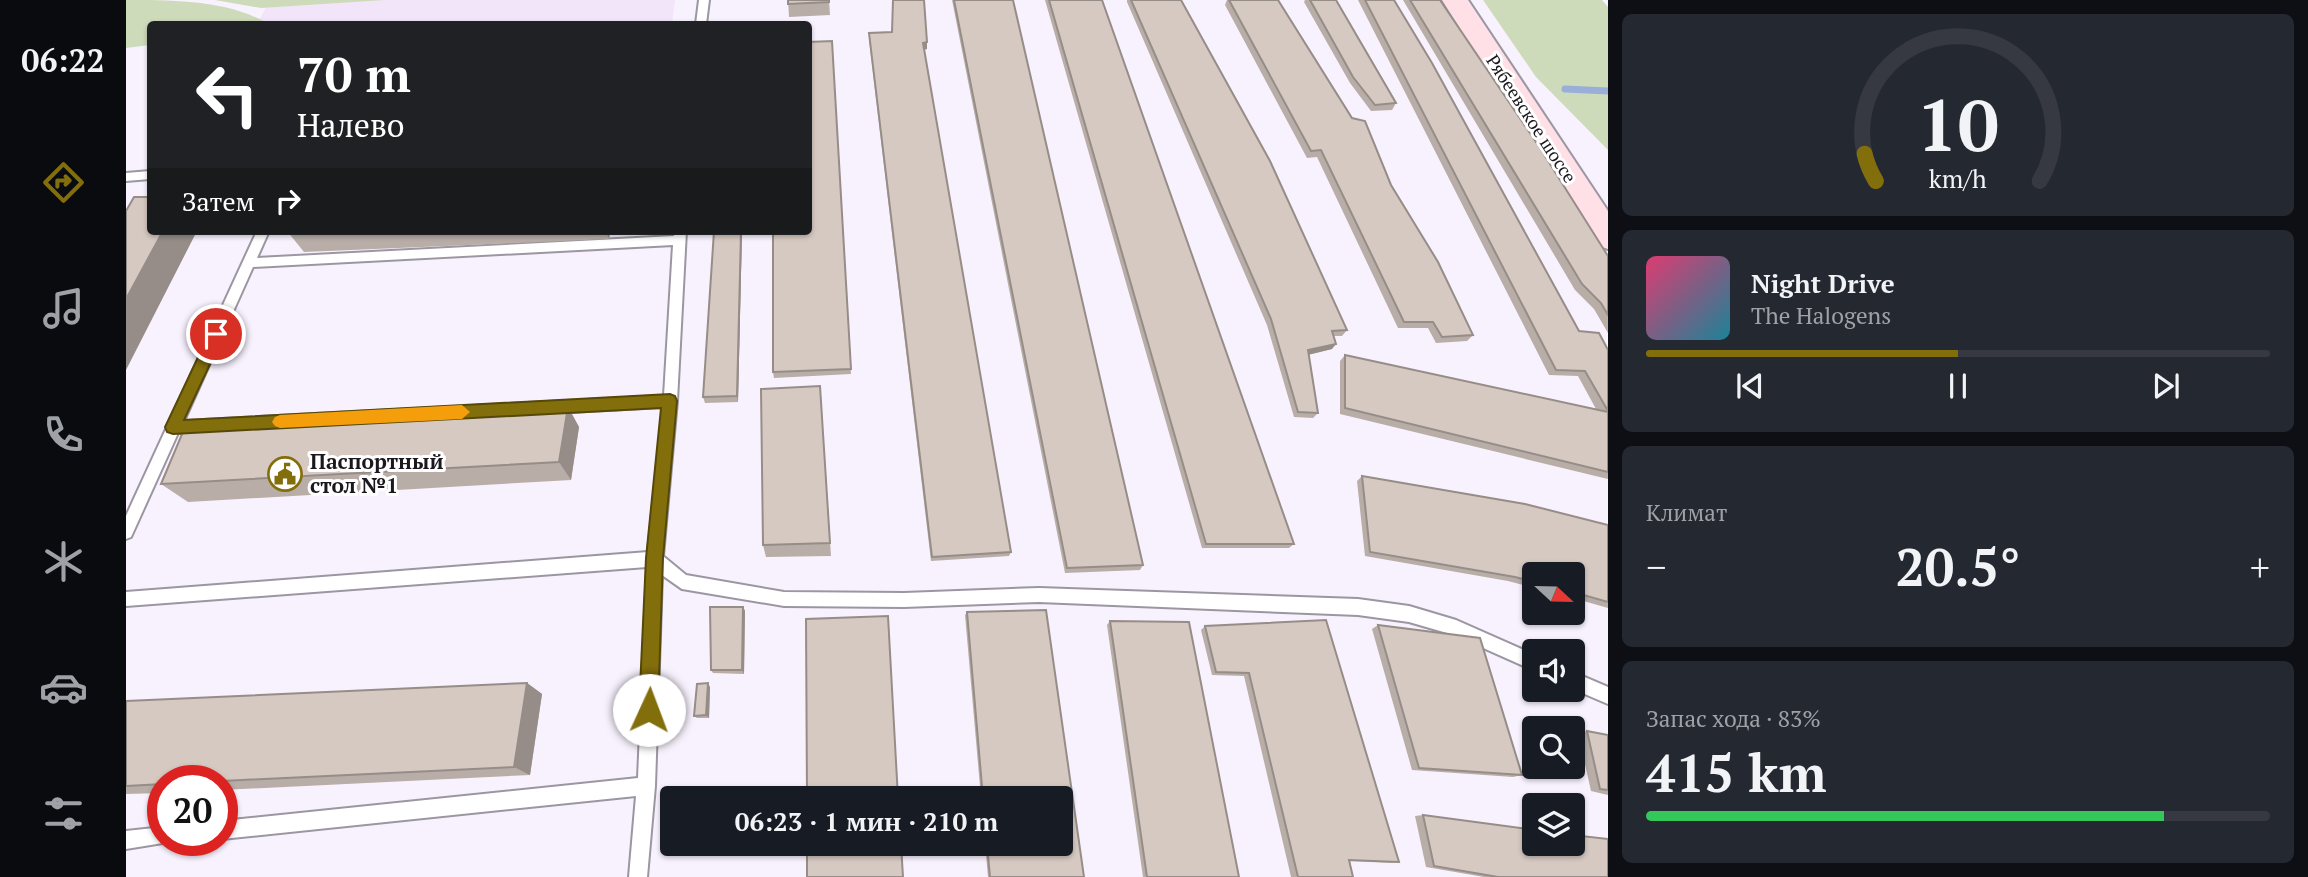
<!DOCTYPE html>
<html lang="ru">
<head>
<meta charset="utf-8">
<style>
	:root { --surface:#171b24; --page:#242831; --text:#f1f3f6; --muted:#9ea1a6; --line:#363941; --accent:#836e0c }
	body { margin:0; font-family:"PT Serif",serif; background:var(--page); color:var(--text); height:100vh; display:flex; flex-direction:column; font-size:26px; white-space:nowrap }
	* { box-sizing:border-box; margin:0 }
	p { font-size:23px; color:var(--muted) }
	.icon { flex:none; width:38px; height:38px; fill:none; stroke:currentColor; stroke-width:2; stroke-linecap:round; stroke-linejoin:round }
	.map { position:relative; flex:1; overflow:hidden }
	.panel { display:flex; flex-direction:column; gap:14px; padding:14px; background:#0d0f14; width:700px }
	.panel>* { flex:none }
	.hud { position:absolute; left:21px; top:21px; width:665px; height:214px; border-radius:7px; box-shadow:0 2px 5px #0004; background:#202124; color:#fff; overflow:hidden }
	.needle { width:46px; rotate:112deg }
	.tools { position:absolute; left:1396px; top:562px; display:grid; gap:14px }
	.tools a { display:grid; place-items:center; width:63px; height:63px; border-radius:7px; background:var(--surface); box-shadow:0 2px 5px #0004; font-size:35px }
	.speed { position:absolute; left:21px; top:765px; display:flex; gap:14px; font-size:35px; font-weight:700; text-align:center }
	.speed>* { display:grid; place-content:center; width:91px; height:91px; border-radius:50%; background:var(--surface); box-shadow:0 2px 5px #0004; line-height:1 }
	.speed .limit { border:10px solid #d22; background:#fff; color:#111 }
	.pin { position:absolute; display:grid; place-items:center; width:60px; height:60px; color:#fff; margin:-30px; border:4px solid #fff; border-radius:50%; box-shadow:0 2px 7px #0007 }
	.me { position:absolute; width:77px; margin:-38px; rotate:2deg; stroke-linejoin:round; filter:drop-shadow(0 0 5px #0008) }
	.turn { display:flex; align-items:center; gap:24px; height:147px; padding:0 35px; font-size:32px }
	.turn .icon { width:91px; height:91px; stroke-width:2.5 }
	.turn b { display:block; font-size:49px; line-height:60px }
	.then { display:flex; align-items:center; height:66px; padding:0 35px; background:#0003; gap:14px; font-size:26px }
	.big { font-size:52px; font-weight:700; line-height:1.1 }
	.panel .tile { flex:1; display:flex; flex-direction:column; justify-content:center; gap:10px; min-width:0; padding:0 24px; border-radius:10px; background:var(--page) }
	.panel .dial { align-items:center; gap:0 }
	.dial svg { height:182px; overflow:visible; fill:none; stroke:var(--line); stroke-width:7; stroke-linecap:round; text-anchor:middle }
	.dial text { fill:var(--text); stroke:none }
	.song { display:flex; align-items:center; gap:21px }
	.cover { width:84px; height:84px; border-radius:10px; background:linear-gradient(135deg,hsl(340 70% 55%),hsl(190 70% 35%)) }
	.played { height:7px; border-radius:4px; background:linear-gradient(90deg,var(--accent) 50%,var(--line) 50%) }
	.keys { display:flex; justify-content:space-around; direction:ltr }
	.heat { display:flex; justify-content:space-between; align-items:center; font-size:38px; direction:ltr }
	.charge { height:10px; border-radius:5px; background:linear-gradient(90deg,#34c759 83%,var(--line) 0) }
	.trip { position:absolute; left:534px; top:786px; width:413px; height:70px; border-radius:7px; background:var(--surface); box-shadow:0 2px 5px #0004; font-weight:700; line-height:70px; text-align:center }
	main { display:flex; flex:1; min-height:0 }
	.tabs { display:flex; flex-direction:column; width:126px; justify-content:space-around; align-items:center; background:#090b0e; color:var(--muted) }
	.tabs .icon { width:49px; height:49px }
	.tabs .current { color:var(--accent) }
	.tabs b { font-size:32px; color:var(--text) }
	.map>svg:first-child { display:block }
</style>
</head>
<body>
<main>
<nav class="tabs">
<b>06:22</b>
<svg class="icon current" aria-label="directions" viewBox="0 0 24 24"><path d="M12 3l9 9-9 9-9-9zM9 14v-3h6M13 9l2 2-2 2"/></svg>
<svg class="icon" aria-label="music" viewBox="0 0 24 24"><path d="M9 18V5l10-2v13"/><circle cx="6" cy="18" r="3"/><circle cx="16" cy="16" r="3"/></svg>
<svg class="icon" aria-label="phone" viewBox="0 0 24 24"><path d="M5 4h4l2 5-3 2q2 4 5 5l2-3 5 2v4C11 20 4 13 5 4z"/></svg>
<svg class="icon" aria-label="climate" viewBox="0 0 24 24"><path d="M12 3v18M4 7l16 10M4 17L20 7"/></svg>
<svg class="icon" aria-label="car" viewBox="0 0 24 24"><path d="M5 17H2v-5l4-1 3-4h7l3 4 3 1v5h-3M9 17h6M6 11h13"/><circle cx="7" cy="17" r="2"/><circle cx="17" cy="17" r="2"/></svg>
<svg class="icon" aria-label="filters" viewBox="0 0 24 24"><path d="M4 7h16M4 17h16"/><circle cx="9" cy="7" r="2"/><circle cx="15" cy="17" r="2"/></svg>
</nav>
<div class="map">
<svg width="1482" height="877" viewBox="0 0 1482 877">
	<rect width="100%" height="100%" fill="#f8f2fe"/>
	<!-- education -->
	<path fill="#f3e5f9" d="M144 0H549L546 24H131Z"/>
	<!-- green -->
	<path fill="#cedbbb" d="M0 0C45 0 100 0 139 22L24 24V45L0 48Z
		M89 0H259L135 8Z
		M1357 0H1476L1482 7V150L1410 77Z"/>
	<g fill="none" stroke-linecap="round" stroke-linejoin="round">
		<!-- stream -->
		<path stroke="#99afd9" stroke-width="7" d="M1439 89 1482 91"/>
		<!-- lane casing -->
		<g stroke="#9b96a1" stroke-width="4">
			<path id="lane" d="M573 0H583L580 24H570Z
				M24 171V179L0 181V173Z
				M131 231H143L131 258 548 236V231H560L551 401 537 556 560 575 658 592 778 593 913 588 1232 599 1283 606 1330 620 1409 655V671L1328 635 1283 622 1232 615 913 602 778 607 658 606 556 589 536 575 529 786 521 877H503L510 796 96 839V821L512 778 521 567 0 606V592L522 552 537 407 52 433 5 537 0 539V516ZM547 245 538 396 58 421 127 267Z
				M1447 672 1482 687V704L1447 689Z
				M37 827V840H44L43 842 0 849V831Z"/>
		</g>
		<!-- secondary casing -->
		<g stroke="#9b96a1" stroke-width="4">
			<path id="secondary" d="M1316 0H1342L1482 211V249L1470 245Z"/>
		</g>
		<!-- lane -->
		<use href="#lane" fill="#fff" fill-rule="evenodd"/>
		<!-- secondary -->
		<use href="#secondary" fill="#ffe0e7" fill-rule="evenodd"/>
	</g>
	<!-- wall -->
	<path fill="#b8ada7" d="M662 0H703L704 15 663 17Z
		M826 0H887L1017 565 1014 570 939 573Z
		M919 0H976L1168 544 1163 548H1076Z
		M1001 0H1055L1221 330 1216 336H1208L1206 349 1182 355 1192 413 1187 418 1168 417 1141 325 1001 2Z
		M1101 0H1152L1265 185 1347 335 1341 341 1310 343 1302 328H1272L1191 157 1181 158 1099 5Z
		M1179 0H1184L1270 103 1266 110 1245 111 1224 83 1178 2Z
		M1232 0H1268L1453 331 1482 350V479L1214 414V361L1219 355 1470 409 1452 376 1423 375Z
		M1277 0H1314L1482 256V333L1468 309 1449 290Z
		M766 32 801 49 798 50 885 552 883 556 805 561 743 40V33Z
		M706 41 725 374 648 378 647 372Z
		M161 231H484L483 239 178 252Z
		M588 231H616L612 402 579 403 577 397Z
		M694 386 705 556 640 557 637 545Z
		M442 407 453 427 445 480 62 502 35 484Z
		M1236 476 1482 525V608L1447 598V574H1409V588L1382 581 1239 556 1231 481Z
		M617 607 619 611 618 674 587 673 585 670Z
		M920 610 958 877H862L859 844H934V798H855L839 615 841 612Z
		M1200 620 1273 862 1266 863 1224 861 1227 877H1165L1118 676 1086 675 1075 630 1079 626Z
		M984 621 1113 877H1017L981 625Z
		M1252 625 1396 775 1387 777 1286 770 1246 629Z
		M401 683 416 694 404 775 96 790V780H37V793L0 794V701Z
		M584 687 583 718H571L568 716Z
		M1461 731 1482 735V795L1465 791 1452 733Z
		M1297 815 1482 877H1358L1300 867 1289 816Z"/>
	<!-- shaded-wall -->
	<path fill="#968d88" d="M801 42V49L796 50 797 43Z
		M37 231H71L0 370V299Z
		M480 231H484L483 239Z
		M615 231H616L612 402 611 396Z
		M1210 344 1206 349 1177 356 1182 350Z
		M442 407 453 427 445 480 433 462Z
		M617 607 619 611 618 674 616 670Z
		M401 683 416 694 404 775 388 767Z
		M582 683 584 687 583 718 580 715Z"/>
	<!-- building -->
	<path fill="#d6c9c2" stroke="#968d88" stroke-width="2" d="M662 0H703V2L662 4Z
		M767 0H798L801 42 797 43 885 552 806 557 743 33 766 32Z
		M828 0H887L1017 565 941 568Z
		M923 0H976L1168 544H1080Z
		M1005 0H1055L1144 161 1221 330 1206 331 1210 344 1182 350 1192 413 1172 412 1145 319Z
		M1103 0H1152L1226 118 1239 121 1265 185 1312 262 1347 335 1316 337 1307 322H1278L1195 150 1185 151Z
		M1184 0H1210L1270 103 1249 105 1227 77Z
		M1239 0H1268L1306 63 1453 331 1473 333 1482 350V411L1459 371 1430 370Z
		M1284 0H1314L1412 145 1482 256V315L1475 303 1456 284Z
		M706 41 725 369 647 372V231H682V42Z
		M8 197H24V231H37L0 299V211Z
		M588 231H615L611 396 577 397Z
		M1219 355 1482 412V472L1219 408Z
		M694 386 704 543 637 545 635 389Z
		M442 407 433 462 35 484 59 427Z
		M1236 476 1399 504 1482 525V602L1447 592V574H1409V582L1389 577 1244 552Z
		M584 607H617L616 670H585Z
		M920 610 958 877H864L861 844H934V798H857L841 612Z
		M762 616 772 798H681L680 619Z
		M1200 620 1273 862 1223 860 1227 877H1172L1123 673 1090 672 1079 626Z
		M984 621 1063 622 1113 877H1021Z
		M1252 625 1354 638 1396 775 1293 768Z
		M401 683 388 767 96 781 37 780V784L0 786V701Z
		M582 683 580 715 568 716 571 684Z
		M1461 731 1482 735V790L1474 789Z
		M1297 815 1409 830V844H1447V835L1482 839V877H1372L1308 866Z
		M681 844H775L777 877H681Z"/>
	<!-- route -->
	<path fill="#836e0c" stroke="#554808" stroke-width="2" d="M90 328 98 334 58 420 544 394 549 396 551 401 537 558 532 710 529 717 523 720 516 717 513 710 520 558 535 408 47 434 41 432 39 427 83 334Z"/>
	<!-- slow -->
	<path fill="#f59e0b" d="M336 405 344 412 336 419 154 428 149 426 146 422 149 417 154 415Z"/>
	<!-- icons -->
	<defs>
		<g id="civic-ring" transform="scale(1.75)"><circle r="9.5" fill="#fff" stroke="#836e0c" stroke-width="1.5"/><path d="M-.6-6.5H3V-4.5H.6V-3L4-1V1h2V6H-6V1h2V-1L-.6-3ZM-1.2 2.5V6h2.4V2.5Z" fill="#836e0c"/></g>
	</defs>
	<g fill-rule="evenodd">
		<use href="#civic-ring" x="159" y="474"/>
	</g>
	<g text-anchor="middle" stroke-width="6" stroke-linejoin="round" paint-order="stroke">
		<!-- far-street labels -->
		<g font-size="18" fill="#1a181c" stroke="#fff">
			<text transform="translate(1405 119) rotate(57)" y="6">Рябеевское шоссе</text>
		</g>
		<!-- poi labels -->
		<g font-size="21" font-weight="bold" fill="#1a181c" stroke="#fff" text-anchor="start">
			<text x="184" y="469">Паспортный<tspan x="184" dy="24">стол №1</tspan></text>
		</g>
	</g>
</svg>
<div class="tools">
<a><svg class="needle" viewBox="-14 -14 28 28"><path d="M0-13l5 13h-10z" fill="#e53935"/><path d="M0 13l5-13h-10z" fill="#9ea1a6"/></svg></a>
<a><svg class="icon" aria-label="sound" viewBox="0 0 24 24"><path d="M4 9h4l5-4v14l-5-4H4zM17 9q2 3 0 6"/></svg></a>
<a><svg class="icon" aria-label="search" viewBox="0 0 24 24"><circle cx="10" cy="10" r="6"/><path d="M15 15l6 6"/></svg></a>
<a><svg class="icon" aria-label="layers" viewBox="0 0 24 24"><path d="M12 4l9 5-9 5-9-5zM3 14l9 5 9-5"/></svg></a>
</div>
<div class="speed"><div class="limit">20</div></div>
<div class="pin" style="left:90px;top:334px;background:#d93025"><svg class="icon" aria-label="arrive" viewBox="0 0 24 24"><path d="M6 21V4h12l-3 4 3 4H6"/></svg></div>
<svg class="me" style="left:523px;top:710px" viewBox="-20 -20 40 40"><circle r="19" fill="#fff"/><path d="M0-13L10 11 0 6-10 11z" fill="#836e0c"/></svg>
<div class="trip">06:23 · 1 мин · 210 m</div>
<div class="hud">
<div class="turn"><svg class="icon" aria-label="left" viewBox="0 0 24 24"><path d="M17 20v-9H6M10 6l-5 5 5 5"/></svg><div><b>70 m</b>Налево</div></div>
<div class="then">Затем<svg class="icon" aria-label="right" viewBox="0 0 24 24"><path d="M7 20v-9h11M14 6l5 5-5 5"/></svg></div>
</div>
</div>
<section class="panel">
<div class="tile dial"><svg viewBox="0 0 100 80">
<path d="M14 69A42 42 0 1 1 86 69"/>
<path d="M14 69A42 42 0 0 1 9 57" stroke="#836e0c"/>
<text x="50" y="56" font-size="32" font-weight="700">10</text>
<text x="50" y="72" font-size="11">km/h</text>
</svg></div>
<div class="tile">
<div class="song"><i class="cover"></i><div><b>Night Drive</b><p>The Halogens</p></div></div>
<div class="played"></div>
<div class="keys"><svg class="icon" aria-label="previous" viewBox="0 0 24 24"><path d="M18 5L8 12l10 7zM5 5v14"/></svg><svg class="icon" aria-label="pause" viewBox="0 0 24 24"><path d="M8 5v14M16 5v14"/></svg><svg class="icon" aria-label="next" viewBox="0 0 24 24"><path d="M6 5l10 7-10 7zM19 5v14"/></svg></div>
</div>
<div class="tile"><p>Климат</p>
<div class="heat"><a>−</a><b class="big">20.5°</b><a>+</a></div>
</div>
<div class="tile"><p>Запас хода · 83%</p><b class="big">415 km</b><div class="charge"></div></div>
</section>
</main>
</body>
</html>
